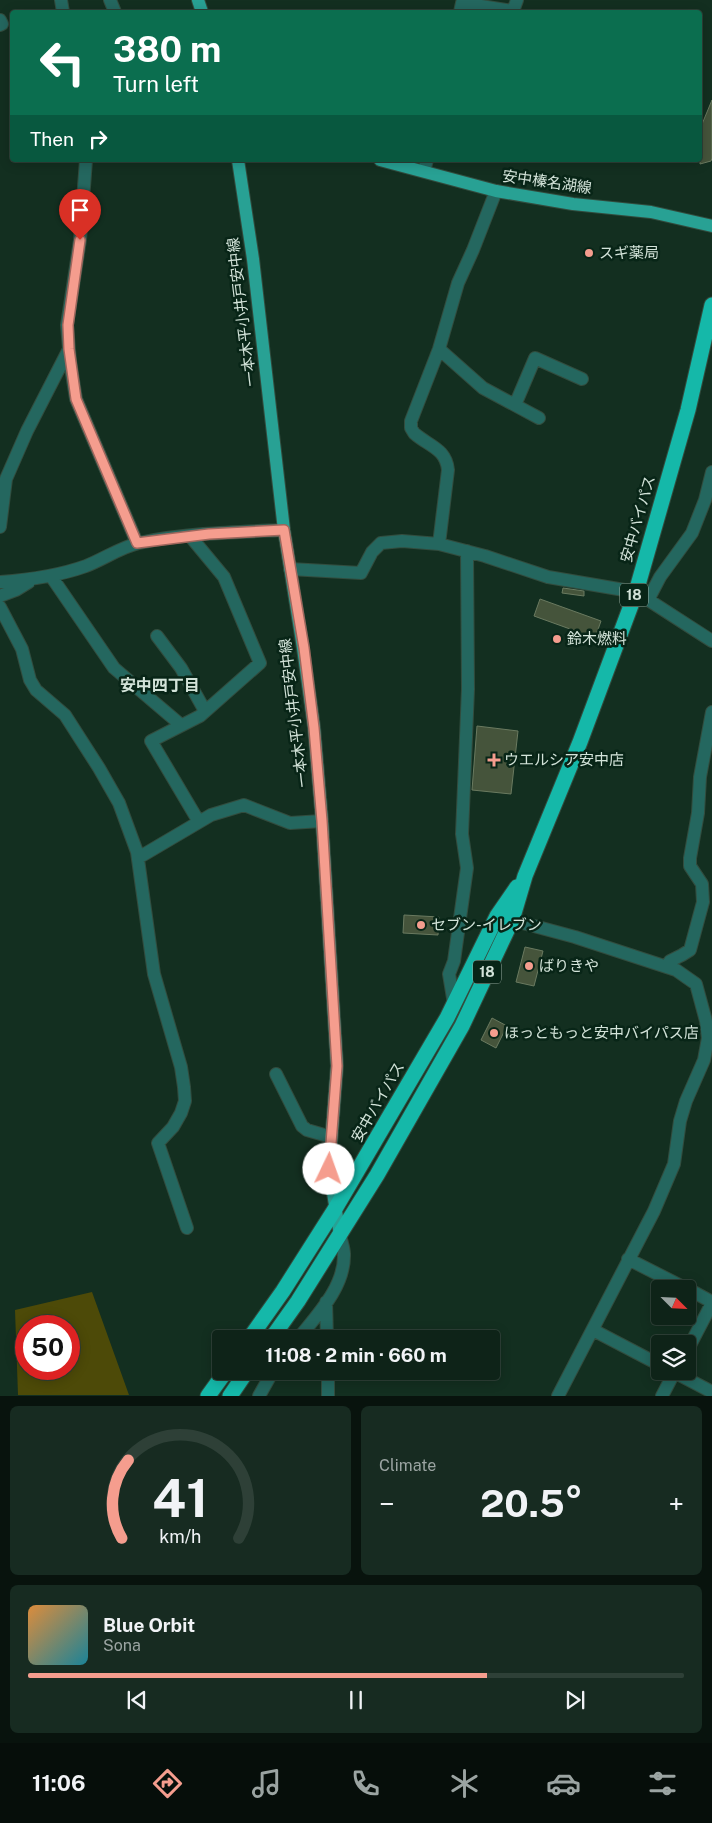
<!DOCTYPE html>
<html lang="en">
<head>
<meta charset="utf-8">
<style>
	:root { --surface:#0e2318; --page:#172b21; --text:#f1f3f6; --muted:#9ba4a2; --line:#2e4037; --accent:#f59d8e }
	body { margin:0; font-family:"Public Sans","Noto Sans JP",sans-serif; background:var(--page); color:var(--text); height:100vh; display:flex; flex-direction:column; font-size:19px; white-space:nowrap }
	* { box-sizing:border-box; margin:0 }
	p { font-size:16px; color:var(--muted) }
	.icon { flex:none; width:28px; height:28px; fill:none; stroke:currentColor; stroke-width:2; stroke-linecap:round; stroke-linejoin:round }
	.map { position:relative; height:1396px; overflow:hidden }
	.drawer { display:flex; flex-direction:column; gap:10px; padding:10px; background:#08130d; flex:1 }
	.drawer>* { flex:none }
	.top-card { position:absolute; left:10px; top:10px; width:692px; height:152px; border-radius:5px; box-shadow:0 2px 12px #0003,0 0 0 1px var(--line); background:#0b6e4f; color:#fff; overflow:hidden }
	.needle { width:32px; rotate:114deg }
	.buttons { position:absolute; left:651px; top:1280px; display:grid; gap:10px }
	.buttons a { display:grid; place-items:center; width:45px; height:45px; border-radius:5px; background:var(--surface); box-shadow:0 2px 12px #0003,0 0 0 1px var(--line); font-size:25px }
	.speed { position:absolute; left:15px; top:1315px; display:flex; gap:10px; font-size:25px; font-weight:700; text-align:center }
	.speed>* { display:grid; place-content:center; width:65px; height:65px; border-radius:50%; background:var(--surface); box-shadow:0 2px 12px #0003,0 0 0 1px var(--line); line-height:1 }
	.speed .limit { border:8px solid #d22; background:#fff; color:#111 }
	.pin { position:absolute; display:grid; place-items:center; width:42px; height:42px; color:#fff; margin:-51px -21px; border-radius:50% 50% 50% 0; rotate:-45deg; box-shadow:0 0 5px #0007 }
	.pin .icon { rotate:45deg }
	.me { position:absolute; width:55px; margin:-28px; rotate:3deg; stroke-linejoin:round; filter:drop-shadow(0 0 4px #0008) }
	.turn { display:flex; align-items:center; gap:18px; height:105px; padding:0 20px; font-size:22px }
	.turn .icon { width:65px; height:65px; stroke-width:2.5 }
	.turn b { display:block; font-size:35px; line-height:42px }
	.then { display:flex; align-items:center; height:48px; padding:0 20px; background:#0003; gap:10px; font-size:19px }
	.big { font-size:38px; font-weight:700; line-height:1.1 }
	.drawer .widget { flex:1; display:flex; flex-direction:column; justify-content:center; gap:8px; min-width:0; padding:0 18px; border-radius:8px; background:var(--page) }
	.drawer .dial { align-items:center; gap:0 }
	.dial svg { height:130px; overflow:visible; fill:none; stroke:var(--line); stroke-width:7; stroke-linecap:round; text-anchor:middle }
	.dial text { fill:var(--text); stroke:none }
	.song { display:flex; align-items:center; gap:15px }
	.cover { width:60px; height:60px; border-radius:8px; background:linear-gradient(135deg,hsl(30 70% 55%),hsl(190 70% 35%)) }
	.played { height:5px; border-radius:2px; background:linear-gradient(90deg,var(--accent) 70%,var(--line) 70%) }
	.keys { display:flex; justify-content:space-around; direction:ltr }
	.heat { display:flex; justify-content:space-between; align-items:center; font-size:28px; direction:ltr }
	.drawer .tiles { flex:1; display:grid; gap:10px; grid-template-columns:1fr 1fr }
	.widget:last-child { grid-column:span 2 }
	.trip { position:absolute; left:212px; top:1330px; width:288px; height:50px; border-radius:5px; background:var(--surface); box-shadow:0 2px 12px #0003,0 0 0 1px var(--line); font-weight:700; line-height:50px; text-align:center }
	.menu { display:flex; height:80px; justify-content:space-around; align-items:center; background:#060e0a; color:var(--muted) }
	.menu .icon { width:35px; height:35px }
	.menu .current { color:var(--accent) }
	.menu b { font-size:22px; color:var(--text) }
	.map>svg:first-child { display:block }
</style>
</head>
<body>
<div class="map">
<svg width="712" height="1396" viewBox="0 0 712 1396">
	<rect width="100%" height="100%" fill="#132f20"/>
	<!-- green -->
	<path fill="#4d4a08" fill-rule="evenodd" d="M92 1292 129 1395H18L15 1310ZM26 1326H69V1369H26Z"/>
	<!-- building -->
	<path fill="#45543b" stroke="#6a7a60" d="M712 100V158L711 161 700 164V129Z
		M563 588 584 591V596L562 593Z
		M540 599 601 621 595 638 534 616Z
		M477 726 518 731 511 794 472 790Z
		M404 915 439 917 438 935 403 933Z
		M525 947 543 951 534 986 516 982Z
		M492 1018 507 1026 496 1048 481 1040Z"/>
	<g fill="none" stroke-linecap="round" stroke-linejoin="round">
		<!-- minor casing -->
		<g stroke="#324c3e" stroke-width="14">
			<path id="minor" d="M61 0 63 12
				M110 0 115 12
				M460 12 462 3 513 11 517 0
				M0 20 2 24 0 25
				M86 160 80 240 67 325 70 361 76 399 137 543
				M424 171 427 160
				M439 349 483 388 539 418
				M515 405 535 358 582 379
				M0 527 6 479 27 431 69 349
				M190 536 224 577 260 663 200 716 151 741 199 822
				M439 544 448 470C446 448 428 446 414 433L411 428V421L439 349 458 283 473 250 496 191
				M290 569 361 573 372 552 381 543 402 541 439 544 485 556 548 577 636 592 712 641
				M51 576 114 668 181 725
				M0 582C29 580 58 576 86 566 104 559 121 547 139 543 186 533 236 532 284 530
				M0 596 16 590 29 582
				M648 600 660 577 692 533 705 500 712 472
				M0 607 22 649 30 680 36 690 65 715 99 768 119 803 137 852 154 974 181 1067 184 1087 185 1101 181 1113 173 1127 158 1143 187 1228
				M157 636 181 668 205 711
				M138 858 211 815 244 805 290 823 322 821
				M504 918 575 937 676 970 696 984 706 1021 708 1038 704 1060 686 1101 680 1121 674 1164 654 1211 558 1396
				M667 967 670 961 682 955 690 950 703 902 702 884 690 866V858L698 813 700 777 712 712
				M454 1004 449 974 454 961 467 868 462 834 468 689 467 551
				M276 1074 302 1126 307 1130 331 1137
				M628 1259 687 1289
				M688 1289 712 1302
				M326 1302 327 1339
				M593 1330 660 1365
				M298 1339C317 1315 345 1287 344 1254 344 1248 341 1241 340 1235
				M688 1349 712 1303
				M328 1371V1396
				M672 1371 712 1392
				M259 1396 273 1371
				M662 1396 675 1371"/>
		</g>
		<!-- major casing -->
		<g stroke="#324c3e" stroke-width="14">
			<path id="major" d="M198 0 202 12
				M238 160 253 259 284 530 303 648 314 727 322 821 337 1066 329 1169 340 1235
				M380 160 496 191 573 204 651 212 712 226"/>
		</g>
		<!-- highway casing -->
		<g stroke="#324c3e" stroke-width="17">
			<path id="highway" d="M249 1339 283 1291 335 1209 447 1018 497 916 517 887
				M271 1339 298 1301 377 1175 462 1026 512 920 525 876 580 742 636 592 688 410 712 305
				M208 1396 226 1371
				M230 1396 247 1371"/>
		</g>
		<!-- minor -->
		<use href="#minor" stroke="#24675f" stroke-width="12"/>
		<!-- major -->
		<use href="#major" stroke="#28a194" stroke-width="12"/>
		<!-- highway -->
		<use href="#highway" stroke="#15b8a9" stroke-width="15"/>
	</g>
	<g fill="none" stroke-linecap="round" stroke-linejoin="round">
		<!-- route casing -->
		<g stroke="#9f665c" stroke-width="12">
			<path id="route" d="M80 240 68 325 69 349 76 399 137 543 209 534 284 530 304 648 314 728 322 821 337 1066 329 1169"/>
		</g>
		<!-- route -->
		<use href="#route" stroke="#f59d8e" stroke-width="9"/>
	</g>
	<!-- markers -->
	<g fill="#f59d8e" stroke="#082517" stroke-width="2">
		<circle cx="589" cy="253" r="5"/>
		<circle cx="557" cy="639" r="5"/>
		<path d="M491.5 752.5h5v5h5v5h-5v5h-5v-5h-5v-5h5z"/>
		<circle cx="421" cy="925" r="5"/>
		<circle cx="529" cy="966" r="5"/>
		<circle cx="494" cy="1033" r="5"/>
	</g>
	<g text-anchor="middle" stroke-width="5" stroke-linejoin="round" paint-order="stroke">
		<!-- shield labels -->
		<g fill="#082517" stroke="#96aa9f" stroke-width="1">
			<rect x="620" y="583.5" width="28" height="23" rx="4"/>
			<rect x="473" y="960.5" width="28" height="23" rx="4"/>
		</g>
		<g font-size="14" font-weight="bold" fill="#d3e3d9">
			<text x="634" y="600">18</text>
			<text x="487" y="977">18</text>
		</g>
		<!-- street labels -->
		<g font-size="15" fill="#d3e3d9" stroke="#082517">
			<text transform="translate(547 182) rotate(8)" y="5">安中榛名湖線</text>
			<text transform="translate(242 312) rotate(-97)" y="5">一本木平小井戸安中線</text>
			<text transform="translate(638 519) rotate(-74)" y="5">安中バイパス</text>
			<text transform="translate(294 713) rotate(-97)" y="5">一本木平小井戸安中線</text>
			<text transform="translate(378 1102) rotate(-60)" y="5">安中バイパス</text>
		</g>
		<!-- poi labels -->
		<g font-size="15" fill="#d3e3d9" stroke="#082517" text-anchor="start">
			<text x="599" y="258">スギ薬局</text>
			<text x="567" y="644">鈴木燃料</text>
			<text x="504" y="765">ウエルシア安中店</text>
			<text x="431" y="930">セブン-イレブン</text>
			<text x="539" y="971">ばりきや</text>
			<text x="504" y="1038">ほっともっと安中バイパス店</text>
		</g>
		<!-- neighbourhood labels -->
		<g font-size="16" font-weight="bold" fill="#d3e3d9" stroke="#082517">
			<text x="160" y="691">安中四丁目</text>
		</g>
	</g>
</svg>
<div class="buttons">
<a><svg class="needle" viewBox="-14 -14 28 28"><path d="M0-13l5 13h-10z" fill="#e53935"/><path d="M0 13l5-13h-10z" fill="#9ba4a2"/></svg></a>
<a><svg class="icon" aria-label="layers" viewBox="0 0 24 24"><path d="M12 4l9 5-9 5-9-5zM3 14l9 5 9-5"/></svg></a>
</div>
<div class="speed"><div class="limit">50</div></div>
<div class="pin" style="left:80px;top:240px;background:#d93025"><svg class="icon" aria-label="arrive" viewBox="0 0 24 24"><path d="M6 21V4h12l-3 4 3 4H6"/></svg></div>
<svg class="me" style="left:329px;top:1169px" viewBox="-20 -20 40 40"><circle r="19" fill="#fff"/><path d="M0-13L10 11 0 6-10 11z" fill="#f59d8e"/></svg>
<div class="trip">11:08 · 2 min · 660 m</div>
<div class="top-card">
<div class="turn"><svg class="icon" aria-label="left" viewBox="0 0 24 24"><path d="M17 20v-9H6M10 6l-5 5 5 5"/></svg><div><b>380 m</b>Turn left</div></div>
<div class="then">Then<svg class="icon" aria-label="right" viewBox="0 0 24 24"><path d="M7 20v-9h11M14 6l5 5-5 5"/></svg></div>
</div>
</div>
<section class="drawer">
<div class="tiles">
<div class="widget dial"><svg viewBox="0 0 100 80">
<path d="M14 69A42 42 0 1 1 86 69"/>
<path d="M14 69A42 42 0 0 1 18 21" stroke="#f59d8e"/>
<text x="50" y="56" font-size="32" font-weight="700">41</text>
<text x="50" y="72" font-size="11">km/h</text>
</svg></div>
<div class="widget"><p>Climate</p>
<div class="heat"><a>−</a><b class="big">20.5°</b><a>+</a></div>
</div>
<div class="widget">
<div class="song"><i class="cover"></i><div><b>Blue Orbit</b><p>Sona</p></div></div>
<div class="played"></div>
<div class="keys"><svg class="icon" aria-label="previous" viewBox="0 0 24 24"><path d="M18 5L8 12l10 7zM5 5v14"/></svg><svg class="icon" aria-label="pause" viewBox="0 0 24 24"><path d="M8 5v14M16 5v14"/></svg><svg class="icon" aria-label="next" viewBox="0 0 24 24"><path d="M6 5l10 7-10 7zM19 5v14"/></svg></div>
</div>
</div>
</section>
<nav class="menu">
<b>11:06</b>
<svg class="icon current" aria-label="directions" viewBox="0 0 24 24"><path d="M12 3l9 9-9 9-9-9zM9 14v-3h6M13 9l2 2-2 2"/></svg>
<svg class="icon" aria-label="music" viewBox="0 0 24 24"><path d="M9 18V5l10-2v13"/><circle cx="6" cy="18" r="3"/><circle cx="16" cy="16" r="3"/></svg>
<svg class="icon" aria-label="phone" viewBox="0 0 24 24"><path d="M5 4h4l2 5-3 2q2 4 5 5l2-3 5 2v4C11 20 4 13 5 4z"/></svg>
<svg class="icon" aria-label="climate" viewBox="0 0 24 24"><path d="M12 3v18M4 7l16 10M4 17L20 7"/></svg>
<svg class="icon" aria-label="car" viewBox="0 0 24 24"><path d="M5 17H2v-5l4-1 3-4h7l3 4 3 1v5h-3M9 17h6M6 11h13"/><circle cx="7" cy="17" r="2"/><circle cx="17" cy="17" r="2"/></svg>
<svg class="icon" aria-label="filters" viewBox="0 0 24 24"><path d="M4 7h16M4 17h16"/><circle cx="9" cy="7" r="2"/><circle cx="15" cy="17" r="2"/></svg>
</nav>
</body>
</html>
